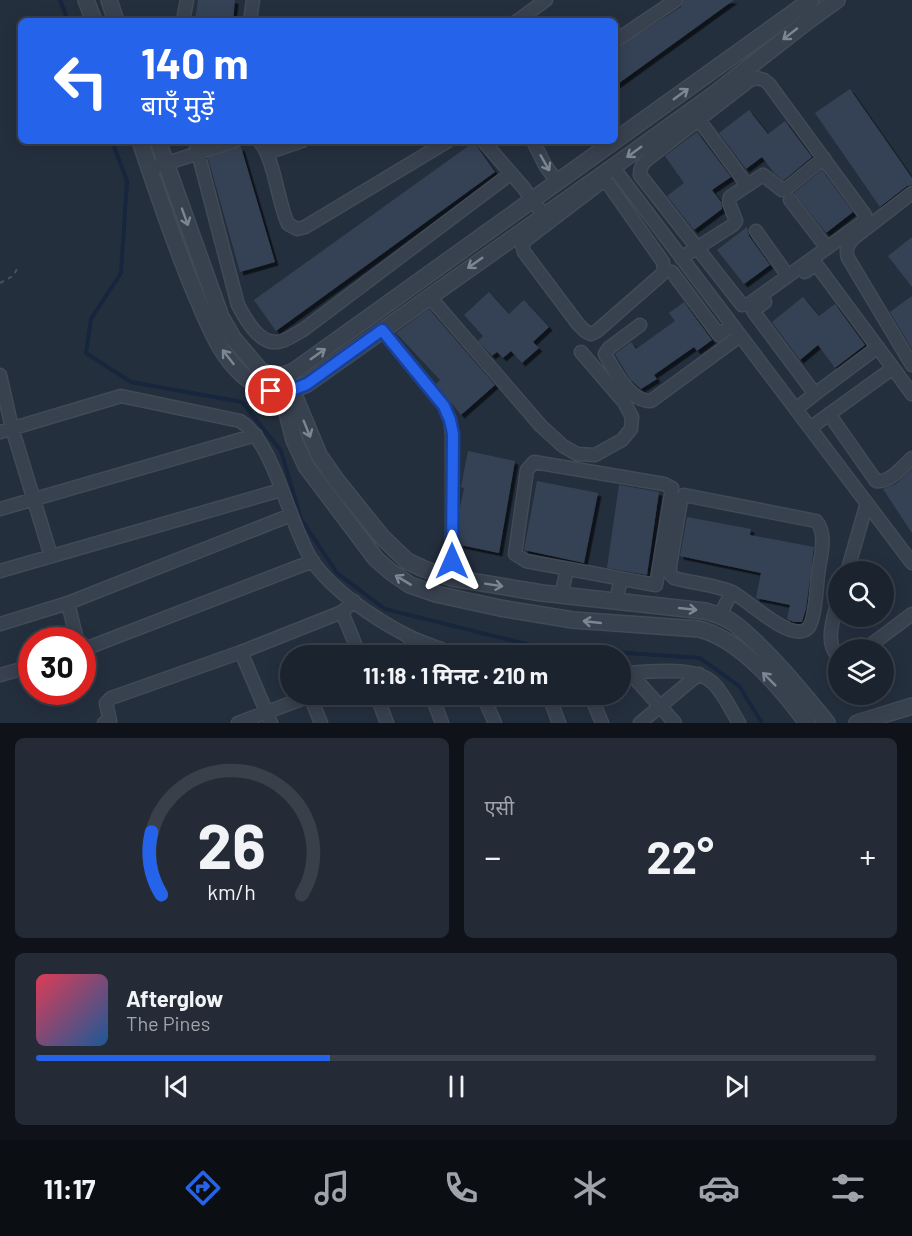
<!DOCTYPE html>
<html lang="hi">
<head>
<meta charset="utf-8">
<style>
	:root { --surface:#1b232e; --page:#242b36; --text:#f1f3f6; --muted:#a0a4aa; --line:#39404a; --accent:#2563eb }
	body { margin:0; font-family:Barlow,"Noto Sans Devanagari",sans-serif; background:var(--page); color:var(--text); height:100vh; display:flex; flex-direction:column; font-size:22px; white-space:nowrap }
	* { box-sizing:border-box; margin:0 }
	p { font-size:20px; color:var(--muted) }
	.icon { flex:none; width:33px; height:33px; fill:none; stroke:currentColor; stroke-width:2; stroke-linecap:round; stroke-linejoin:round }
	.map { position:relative; height:723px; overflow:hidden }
	.side { display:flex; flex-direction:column; gap:15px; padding:15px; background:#0f1319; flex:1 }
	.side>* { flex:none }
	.hud { position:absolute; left:18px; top:18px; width:600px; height:126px; border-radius:9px; box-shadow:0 3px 15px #0003,0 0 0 2px var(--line); background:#2563eb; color:#fff; overflow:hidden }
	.buttons { position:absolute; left:828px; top:561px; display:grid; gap:12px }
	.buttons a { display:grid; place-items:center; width:66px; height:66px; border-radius:50%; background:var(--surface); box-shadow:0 3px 15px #0003,0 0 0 2px var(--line); font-size:30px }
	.speed { position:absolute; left:18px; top:627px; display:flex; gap:12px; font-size:30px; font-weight:700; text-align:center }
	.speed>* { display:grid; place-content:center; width:78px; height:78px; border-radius:50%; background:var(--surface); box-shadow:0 3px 15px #0003,0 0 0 2px var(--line); line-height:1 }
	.speed .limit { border:9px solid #d22; background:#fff; color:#111 }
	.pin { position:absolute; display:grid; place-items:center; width:51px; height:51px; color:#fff; margin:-26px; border:3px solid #fff; border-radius:50%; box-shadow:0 2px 6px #0007 }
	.me { position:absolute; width:66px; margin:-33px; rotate:0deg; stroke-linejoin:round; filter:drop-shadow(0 0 4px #0008) }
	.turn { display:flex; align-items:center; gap:21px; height:126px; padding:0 24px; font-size:27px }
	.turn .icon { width:78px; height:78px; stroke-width:2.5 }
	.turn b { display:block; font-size:42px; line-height:51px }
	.big { font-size:45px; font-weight:700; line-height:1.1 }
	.side .tile { flex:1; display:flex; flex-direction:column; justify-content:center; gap:9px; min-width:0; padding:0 21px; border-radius:9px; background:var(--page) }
	.side .dial { align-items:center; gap:0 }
	.dial svg { height:156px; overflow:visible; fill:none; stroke:var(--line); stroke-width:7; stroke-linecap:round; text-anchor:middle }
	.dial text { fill:var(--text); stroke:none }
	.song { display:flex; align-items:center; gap:18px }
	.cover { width:72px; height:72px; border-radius:9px; background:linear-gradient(135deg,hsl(350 70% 55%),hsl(210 70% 35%)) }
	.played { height:6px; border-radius:3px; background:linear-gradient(90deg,var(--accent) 35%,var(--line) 35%) }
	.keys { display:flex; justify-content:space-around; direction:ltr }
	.heat { display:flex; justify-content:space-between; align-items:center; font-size:33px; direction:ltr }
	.side .tiles { flex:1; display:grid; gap:15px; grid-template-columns:1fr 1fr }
	.tile:last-child { grid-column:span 2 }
	.trip { position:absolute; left:280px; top:645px; width:351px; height:60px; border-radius:30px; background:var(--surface); box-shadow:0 3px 15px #0003,0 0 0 2px var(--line); font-weight:700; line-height:60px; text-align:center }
	.tabs { display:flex; height:96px; justify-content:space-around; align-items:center; background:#0b0e12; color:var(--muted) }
	.tabs .icon { width:42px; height:42px }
	.tabs .current { color:var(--accent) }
	.tabs b { font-size:27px; color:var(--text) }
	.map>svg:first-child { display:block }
</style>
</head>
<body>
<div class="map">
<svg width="912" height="723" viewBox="0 0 912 723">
	<defs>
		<filter id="shadow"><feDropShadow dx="3.5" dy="3.5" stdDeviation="0" flood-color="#0009"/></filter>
	</defs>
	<rect width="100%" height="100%" fill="#242f3e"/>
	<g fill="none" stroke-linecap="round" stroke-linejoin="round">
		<!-- stream -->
		<path stroke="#17263c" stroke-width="4" d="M60 0 68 21
			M112 141 127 181 121 273 91 319 86 353 131 382 242 402 281 451 301 519 337 573 385 609 538 647 700 658 739 686 762 723"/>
	</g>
	<!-- building -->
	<path fill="#364354" filter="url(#shadow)" d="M198 0H235L233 21H195Z
		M684 0H734L615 86V49L681 7Z
		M850 89 912 178V185L907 186 880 207 815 113Z
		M749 110 768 134 785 121 812 157 783 181 774 173 762 157 746 169 719 133Z
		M697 132 731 177 712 190 721 202 722 209 694 230 667 196 684 183 665 156Z
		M474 142 495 172 276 331 254 300Z
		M241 147 275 262 240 272 208 158Z
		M822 170 853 212 826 233 794 193Z
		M747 227 749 236 770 265 744 284 717 250Z
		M912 237V287L888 256Z
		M489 292 509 314 524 300 549 327 533 342 539 348 522 363 511 351 503 358 497 352 492 356 478 341 483 336 464 315Z
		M912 296V349L890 312Z
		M803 297 819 316 835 304 865 345 835 368 818 345 800 360 772 322Z
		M684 302 712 340 697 351 694 347 654 375 657 379 641 389 630 379 615 354 631 342 636 349 675 321 669 313Z
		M429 309 495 385 461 415 436 384 440 380 396 333Z
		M468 451 515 461 499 553 460 545V508L464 488 461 487Z
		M912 469V533L883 489 896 484Z
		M537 481 598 493 584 563 524 550Z
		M619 485 659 492 647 575 607 568Z
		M687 517 751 529 750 535 814 547 806 609 802 622H794L787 619 790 605 756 598 761 573 680 556Z"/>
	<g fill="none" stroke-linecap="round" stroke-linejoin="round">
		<!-- minor casing -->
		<g stroke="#414a57" stroke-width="15">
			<path id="minor" d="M183 21 187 0
				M250 21 253 0
				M517 21 546 0
				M615 41 676 0
				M757 78 764 80 769 84 865 215 863 222 749 304 742 305 640 175C640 167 643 163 649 158L750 80Z
				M694 113 747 185
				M195 141 238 305C246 320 261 348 282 341 290 338 297 333 303 330L510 174
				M259 141C274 156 278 203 288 224L297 229 305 227 448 141
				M483 141 523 187 548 221
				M533 141 545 165 558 183
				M267 153 302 141
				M613 167 912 563
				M149 169 235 141
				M603 181 609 185 663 262 664 270 661 275 597 331 591 334 585 331 578 324 524 252 522 245 527 239Z
				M912 193 855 237C848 244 845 248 848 258L912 365
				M790 200 827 248
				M756 231 788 276
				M681 258 733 225 736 221 729 203 730 197 763 175 782 190 786 189 824 158
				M672 272 719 335 732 325
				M805 272 816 264 893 368 810 428
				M429 296 541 426 563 446 577 454 595 455 622 440 631 429 632 417 624 402 581 352
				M765 302 753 311 815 394 878 347
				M640 325 609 348 605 354C614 370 630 402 651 401L740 336
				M382 330 444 406 450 420 452 434V578
				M893 368 912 394
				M0 375 12 428 51 556
				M796 409 815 394
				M829 414 876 481C890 483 902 467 912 458
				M0 432 121 396 240 421C274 442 289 523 311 559 331 590 375 619 408 636 424 644 443 649 460 656
				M534 462 664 484 672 488 656 585 526 561 515 554 527 470Z
				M684 495 816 521C828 534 820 558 818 574 817 585 815 621 808 628 792 644 748 600 732 592 715 585 692 583 674 578L670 574V566L681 500Z
				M0 509 256 435
				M0 571 281 490
				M847 572 867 503
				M561 595 567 570
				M838 600C834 616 824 643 838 656
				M616 601 621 579
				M68 603 77 640
				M342 612 360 656
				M720 615 732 592
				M0 624 68 603 291 515
				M409 636 416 656
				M82 650 313 561
				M864 650 912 614
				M241 652 271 723
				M621 673C647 673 693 664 713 683 724 694 731 710 739 723
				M630 673 675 723
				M0 675 32 666
				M376 694 387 723
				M431 694 442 723
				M482 694 495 723
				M548 694 559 723
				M590 694 602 723
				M310 696 321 723
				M104 723 110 721 106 703 111 698 241 652 342 612 354 601
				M238 723 315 694
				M640 723 699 674"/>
		</g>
		<!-- tertiary casing -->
		<g stroke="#414a57" stroke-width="18">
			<path id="tertiary" d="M86 0 94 21
				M109 0 116 21
				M140 141C157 191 173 240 193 288 208 323 222 366 258 386 275 395 291 391 307 384L613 167 713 95 808 21 837 0
				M158 141 221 317 233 338 260 370 268 374 284 375 294 371 811 0
				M279 383 294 440 306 466 376 559 391 572 410 585 436 594 500 608 573 620 699 629C740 639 782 689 807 723
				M289 383 319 455 337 481 382 537 407 561 424 569 452 578 542 593 705 611C716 614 726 617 735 624 766 648 802 692 827 723
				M857 723 912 706"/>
		</g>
		<!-- path -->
		<path stroke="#3f5557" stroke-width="2" stroke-dasharray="4.5 4.5" stroke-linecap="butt" d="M0 283 13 276 17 269"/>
		<!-- minor -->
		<use href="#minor" stroke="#38414e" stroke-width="12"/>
		<!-- tertiary -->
		<use href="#tertiary" stroke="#38414e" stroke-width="15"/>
	</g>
	<!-- one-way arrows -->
	<defs><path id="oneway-shaft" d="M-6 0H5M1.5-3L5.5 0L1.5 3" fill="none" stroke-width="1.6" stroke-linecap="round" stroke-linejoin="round" transform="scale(1.5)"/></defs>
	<g stroke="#7c8592">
		<use href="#oneway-shaft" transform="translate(790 34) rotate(142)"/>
		<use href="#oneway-shaft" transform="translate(681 94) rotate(-36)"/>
		<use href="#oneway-shaft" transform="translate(634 152) rotate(144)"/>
		<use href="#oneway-shaft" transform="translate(545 163) rotate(60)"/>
		<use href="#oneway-shaft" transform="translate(185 217) rotate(70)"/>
		<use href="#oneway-shaft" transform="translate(475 263) rotate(145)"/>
		<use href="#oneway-shaft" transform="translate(318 354) rotate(-35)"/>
		<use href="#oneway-shaft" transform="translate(228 357) rotate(-128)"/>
		<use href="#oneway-shaft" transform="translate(307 429) rotate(68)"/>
		<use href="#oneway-shaft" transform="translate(403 580) rotate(-149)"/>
		<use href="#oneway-shaft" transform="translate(494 585) rotate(9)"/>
		<use href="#oneway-shaft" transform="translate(688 609) rotate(6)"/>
		<use href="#oneway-shaft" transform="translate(592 622) rotate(-174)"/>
		<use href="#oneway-shaft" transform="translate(769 679) rotate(-135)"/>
	</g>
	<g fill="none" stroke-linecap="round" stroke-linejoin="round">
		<!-- route casing -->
		<g stroke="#184099" stroke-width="15">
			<path id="route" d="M271 391 282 392 292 390 307 384 382 330 444 406 450 420 453 434 452 561"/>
		</g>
		<!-- route -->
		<use href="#route" stroke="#2563eb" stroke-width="10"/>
	</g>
</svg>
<div class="buttons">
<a><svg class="icon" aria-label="search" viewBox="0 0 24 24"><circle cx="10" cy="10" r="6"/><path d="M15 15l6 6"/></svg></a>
<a><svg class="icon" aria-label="layers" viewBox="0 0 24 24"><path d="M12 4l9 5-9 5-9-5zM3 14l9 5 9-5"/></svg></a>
</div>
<div class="speed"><div class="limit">30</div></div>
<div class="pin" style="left:271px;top:391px;background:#d93025"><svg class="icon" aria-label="arrive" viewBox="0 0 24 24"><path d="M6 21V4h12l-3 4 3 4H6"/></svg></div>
<svg class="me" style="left:452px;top:561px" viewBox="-20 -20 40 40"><path d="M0-17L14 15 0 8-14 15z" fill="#2563eb" stroke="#fff" stroke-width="4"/></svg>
<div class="trip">11:18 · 1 मिनट · 210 m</div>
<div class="hud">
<div class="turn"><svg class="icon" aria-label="left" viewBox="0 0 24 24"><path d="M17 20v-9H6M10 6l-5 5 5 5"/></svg><div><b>140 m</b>बाएँ मुड़ें</div></div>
</div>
</div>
<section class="side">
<div class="tiles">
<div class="tile dial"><svg viewBox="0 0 100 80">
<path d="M14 69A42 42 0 1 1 86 69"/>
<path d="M14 69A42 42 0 0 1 9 37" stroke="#2563eb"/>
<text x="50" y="56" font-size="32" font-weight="700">26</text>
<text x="50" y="72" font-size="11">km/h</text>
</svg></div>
<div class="tile"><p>एसी</p>
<div class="heat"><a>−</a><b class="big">22°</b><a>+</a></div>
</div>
<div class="tile">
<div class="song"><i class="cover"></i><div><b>Afterglow</b><p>The Pines</p></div></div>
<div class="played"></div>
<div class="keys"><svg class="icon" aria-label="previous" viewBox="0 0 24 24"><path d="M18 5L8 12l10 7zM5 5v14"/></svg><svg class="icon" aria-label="pause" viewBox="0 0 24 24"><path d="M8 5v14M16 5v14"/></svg><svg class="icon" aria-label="next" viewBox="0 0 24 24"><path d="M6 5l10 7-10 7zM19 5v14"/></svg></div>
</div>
</div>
</section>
<nav class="tabs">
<b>11:17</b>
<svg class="icon current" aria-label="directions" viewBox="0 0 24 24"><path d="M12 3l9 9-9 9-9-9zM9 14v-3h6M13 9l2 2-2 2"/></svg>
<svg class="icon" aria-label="music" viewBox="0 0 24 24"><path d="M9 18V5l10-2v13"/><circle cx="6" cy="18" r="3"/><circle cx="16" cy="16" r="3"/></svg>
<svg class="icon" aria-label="phone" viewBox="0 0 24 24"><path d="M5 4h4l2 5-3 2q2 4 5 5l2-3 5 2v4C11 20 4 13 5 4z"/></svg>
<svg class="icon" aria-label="climate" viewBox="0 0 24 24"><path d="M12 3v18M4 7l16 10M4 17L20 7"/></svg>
<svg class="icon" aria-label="car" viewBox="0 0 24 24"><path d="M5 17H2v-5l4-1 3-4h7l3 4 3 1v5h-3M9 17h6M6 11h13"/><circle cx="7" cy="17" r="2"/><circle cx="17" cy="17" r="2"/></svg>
<svg class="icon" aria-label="filters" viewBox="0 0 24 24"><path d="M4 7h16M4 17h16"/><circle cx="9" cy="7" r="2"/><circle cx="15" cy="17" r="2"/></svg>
</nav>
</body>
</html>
